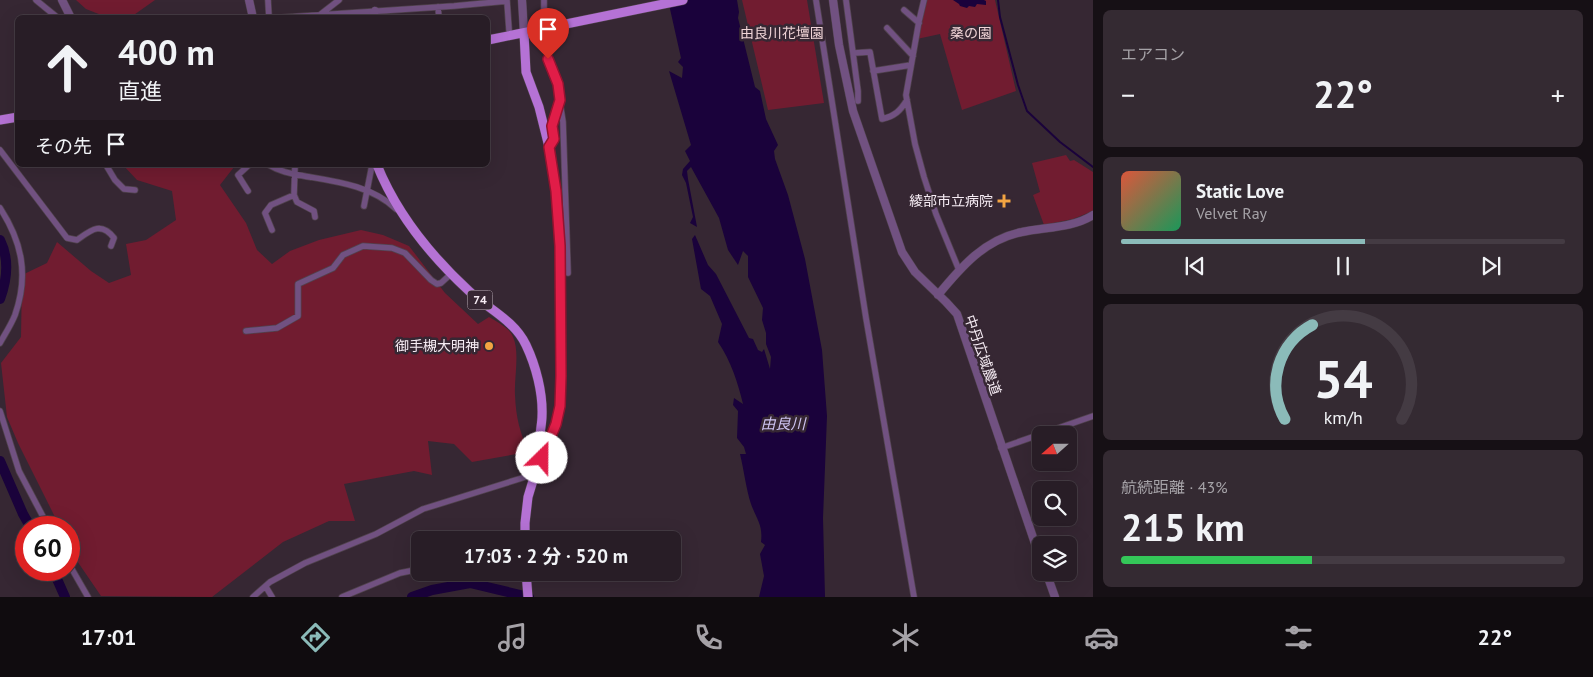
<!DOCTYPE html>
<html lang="ja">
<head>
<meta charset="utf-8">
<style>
	:root { --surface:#281d26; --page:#342a32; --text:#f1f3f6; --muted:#a5a2a7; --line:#443b43; --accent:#8bbbb9 }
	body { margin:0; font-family:"PT Sans","Noto Sans JP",sans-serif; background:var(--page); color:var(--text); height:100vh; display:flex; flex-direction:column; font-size:19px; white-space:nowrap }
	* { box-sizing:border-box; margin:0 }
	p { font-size:16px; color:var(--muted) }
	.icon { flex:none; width:28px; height:28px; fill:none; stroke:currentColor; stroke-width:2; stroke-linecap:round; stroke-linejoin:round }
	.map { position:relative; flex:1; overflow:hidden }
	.panel { display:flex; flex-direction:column; gap:10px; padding:10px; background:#161015; width:500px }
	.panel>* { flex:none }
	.banner { position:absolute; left:15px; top:15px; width:475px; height:152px; border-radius:8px; box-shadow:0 5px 20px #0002,0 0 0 1px var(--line); background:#281d26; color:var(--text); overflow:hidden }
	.needle { width:32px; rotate:249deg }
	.buttons { position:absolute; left:1032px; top:426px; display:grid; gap:10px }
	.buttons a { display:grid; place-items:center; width:45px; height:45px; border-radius:8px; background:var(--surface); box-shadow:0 5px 20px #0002,0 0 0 1px var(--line); font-size:25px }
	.speed { position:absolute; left:15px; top:516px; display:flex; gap:10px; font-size:25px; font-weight:700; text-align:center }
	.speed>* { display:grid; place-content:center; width:65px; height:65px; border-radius:50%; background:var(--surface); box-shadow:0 5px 20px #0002,0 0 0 1px var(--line); line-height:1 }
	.speed .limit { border:8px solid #d22; background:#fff; color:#111 }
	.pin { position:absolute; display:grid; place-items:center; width:42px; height:42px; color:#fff; margin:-51px -21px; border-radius:50% 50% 50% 0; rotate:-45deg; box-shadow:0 0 5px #0007 }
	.pin .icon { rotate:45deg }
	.me { position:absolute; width:55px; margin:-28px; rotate:23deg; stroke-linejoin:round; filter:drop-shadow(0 0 4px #0008) }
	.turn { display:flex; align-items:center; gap:18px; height:105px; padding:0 20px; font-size:22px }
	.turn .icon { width:65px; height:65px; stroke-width:2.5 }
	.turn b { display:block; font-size:35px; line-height:42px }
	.then { display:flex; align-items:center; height:48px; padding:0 20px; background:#0003; gap:10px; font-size:19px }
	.big { font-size:38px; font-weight:700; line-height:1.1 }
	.panel .tile { flex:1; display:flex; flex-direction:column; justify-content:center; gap:8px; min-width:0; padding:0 18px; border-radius:8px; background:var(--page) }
	.panel .dial { align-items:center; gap:0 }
	.dial svg { height:130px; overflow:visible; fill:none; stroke:var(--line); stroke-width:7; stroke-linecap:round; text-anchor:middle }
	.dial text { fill:var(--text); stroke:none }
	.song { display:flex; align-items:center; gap:15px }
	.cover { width:60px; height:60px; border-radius:8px; background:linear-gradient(135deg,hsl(10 70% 55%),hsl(150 70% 35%)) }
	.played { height:5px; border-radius:2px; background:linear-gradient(90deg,var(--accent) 55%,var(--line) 55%) }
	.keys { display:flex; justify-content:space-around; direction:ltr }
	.heat { display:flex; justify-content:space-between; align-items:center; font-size:28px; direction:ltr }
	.charge { height:8px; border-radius:4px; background:linear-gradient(90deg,#34c759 43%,var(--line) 0) }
	.trip { position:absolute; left:411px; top:531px; width:270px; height:50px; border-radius:8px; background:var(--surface); box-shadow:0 5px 20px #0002,0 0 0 1px var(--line); font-weight:700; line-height:50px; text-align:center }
	.tabs { display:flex; height:80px; justify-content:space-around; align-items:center; background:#100c0f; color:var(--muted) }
	.tabs .icon { width:35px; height:35px }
	.tabs .selected { color:var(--accent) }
	.tabs b { font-size:22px; color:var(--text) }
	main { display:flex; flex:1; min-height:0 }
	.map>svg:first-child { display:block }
</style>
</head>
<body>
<main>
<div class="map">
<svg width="1093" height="597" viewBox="0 0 1093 597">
	<rect width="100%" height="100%" fill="#362733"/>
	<!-- green -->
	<path fill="#711c30" d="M76 0H155L131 17 109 18 86 9Z
		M742 0H807L824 103 768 110Z
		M926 0H995L1016 91 962 110 940 34 917 39Z
		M1066 155 1070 161 1074 160 1093 172V211L1073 219 1044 225 1033 195 1040 192 1032 163Z
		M123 165H232L234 167 220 185 246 223 257 250 272 264 290 251 319 240 361 230 383 235 409 246 445 293 478 324 489 317C497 322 510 328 513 337 520 352 514 378 515 395 516 419 520 431 528 452L472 462 454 444 428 441 432 475 414 471 344 484 355 521H329L283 542 212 597 101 596 73 555 69 546V528L60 527 18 443 7 417 1 363 21 337 22 275 47 263 57 242 91 271 109 283 131 275 126 244 146 240 176 220 172 191 137 180Z"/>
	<!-- water -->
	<path fill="#1a023b" d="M668 0H737L739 12 738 18 755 87 760 91 766 119 778 145 774 151 775 159 788 195 805 259 822 350 827 416 823 518 825 597H759L764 576 760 554 765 545 761 542C763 525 757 520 751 504 746 489 744 470 740 454H746L744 447 737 438 738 411 733 405 734 398 743 404C738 383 731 361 718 342L722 324 710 296 701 289 692 239 695 235 708 265 716 274 749 338 753 339 758 350 762 352 764 349 770 369 771 357 766 344V333L762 320 763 308 748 277V256L743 251 738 265 728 250 719 218 691 167 687 171 688 179 697 227 690 223 693 217 686 183 682 175 683 169 690 161 685 151 691 145 669 71 682 78 683 67 678 62 681 58Z
		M953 0H984L986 1V5L977 4 975 7 969 6 967 8 960 6 959 4Z"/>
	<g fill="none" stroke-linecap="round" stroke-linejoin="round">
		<!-- stream -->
		<path stroke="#1a023b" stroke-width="2" d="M998 0 1000 17 1018 85 1027 111 1060 142 1093 167"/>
		<!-- river -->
		<path stroke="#1a023b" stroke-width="10" d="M0 240C10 260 7 280 0 299
			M0 461 23 514 31 528
			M53 570 65 597
			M412 597 432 590 470 583 529 597"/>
		<!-- minor-tunnel -->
		<path stroke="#534550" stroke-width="5.5" stroke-dasharray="5.5 3" stroke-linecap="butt" d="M544 18 546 39"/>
		<!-- minor casing -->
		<g stroke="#51434e" stroke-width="7">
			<path id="minor" d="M36 0 58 18
				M268 0 269 18
				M816 0 866 318 914 597
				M846 0 858 91V101
				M924 0 919 21 906 95 915 144 924 177 936 214 959 270
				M438 7 439 18
				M904 10 919 23
				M321 14 339 0
				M274 18 454 6 507 1 509 30
				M544 18V0
				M887 28 913 56
				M546 39 548 59 557 84 563 122 568 273
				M854 53 870 52 882 119C895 116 900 111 907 100
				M873 71 911 65
				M549 147 554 139 552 126 558 104
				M0 150 67 238 77 240C91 230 101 221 114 238L111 246
				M106 165 115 180 124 189 135 190
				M269 165C282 173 295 174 310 177 340 182 373 187 396 209
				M295 165 294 195 297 202 314 211 315 217
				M248 191 238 175 249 165
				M364 206 372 165
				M0 208C22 242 29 275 15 315 11 325 5 334 0 343
				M272 230 265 213 271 205 294 195
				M246 331 277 328 298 316V284L333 268 343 255 363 246 392 248 405 253 431 280 437 284 441 283 452 273
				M0 411 19 471 49 528
				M1001 448 1093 416
				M69 564 88 597
				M266 587 272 597
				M253 597 270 582 305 563 376 534 423 509 535 474
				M342 597 400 573 420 569"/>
		</g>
		<!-- tertiary casing -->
		<g stroke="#51434e" stroke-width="9">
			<path id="tertiary" d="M62 0 71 18
				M249 0 253 18
				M522 0 524 33
				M833 0 839 45 853 111 902 252 915 272 946 302 957 314 1041 561
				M372 18 375 11
				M938 295C961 267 985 239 1022 232 1045 227 1073 228 1093 215
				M1046 572 1055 597"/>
		</g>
		<!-- primary casing -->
		<g stroke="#51434e" stroke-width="10">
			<path id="primary" d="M524 33 526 72 539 107 549 147 556 191 560 247 561 376 560 406 556 424 535 474 528 497 525 523V540
				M488 40 683 0
				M0 120 18 117
				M377 165C396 212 431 256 469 291 488 309 514 320 526 345 536 366 543 393 542 416 542 423 540 430 540 438L548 443
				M526 572 528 597"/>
		</g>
		<!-- minor -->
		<use href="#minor" stroke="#715181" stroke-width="5.5"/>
		<!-- tertiary -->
		<use href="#tertiary" stroke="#715181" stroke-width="8"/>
		<!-- primary -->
		<use href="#primary" stroke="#b572d5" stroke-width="9"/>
	</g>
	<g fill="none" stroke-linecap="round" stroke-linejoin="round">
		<!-- route casing -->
		<g stroke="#92132f" stroke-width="12">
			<path id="route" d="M542 458 556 424 560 406 561 376 560 246 556 191 549 147 554 139 552 126 560 100 558 84 548 59"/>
		</g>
		<!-- route -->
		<use href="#route" stroke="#e11d48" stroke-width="9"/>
	</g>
	<!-- markers -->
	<g fill="#f3a442" stroke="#362733" stroke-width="2">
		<path d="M1001.5 193.5h5v5h5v5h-5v5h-5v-5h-5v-5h5z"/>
		<circle cx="489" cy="346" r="5"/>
	</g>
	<g text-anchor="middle" stroke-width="5" stroke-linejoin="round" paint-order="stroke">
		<!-- shield labels -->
		<rect fill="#362733" stroke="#bcb1ba" stroke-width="1" x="467.5" y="290.5" width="25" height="19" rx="4"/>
		<g font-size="12" font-weight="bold" fill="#f6ecf4">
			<text x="480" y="304">74</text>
		</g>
		<!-- park labels -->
		<g font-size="14" fill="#f0d4d7" stroke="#362733">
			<text x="782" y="38">由良川花壇園</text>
			<text x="971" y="38">桑の園</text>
		</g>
		<!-- poi labels -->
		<g font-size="14" fill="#f6ecf4" stroke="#362733" text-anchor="end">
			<text x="993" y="206">綾部市立病院</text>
			<text x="479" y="351">御手槻大明神</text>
		</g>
		<!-- street labels -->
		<g font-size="14" fill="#f6ecf4" stroke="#362733">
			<text transform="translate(983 355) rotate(71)" y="5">中丹広域農道</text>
		</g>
		<!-- water labels -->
		<g font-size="15" font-style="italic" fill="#cec4f1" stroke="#362733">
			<text x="783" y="429">由良川</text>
		</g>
	</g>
</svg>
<div class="buttons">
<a><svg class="needle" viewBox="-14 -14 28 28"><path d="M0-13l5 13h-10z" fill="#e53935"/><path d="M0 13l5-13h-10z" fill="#a5a2a7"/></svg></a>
<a><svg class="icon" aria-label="search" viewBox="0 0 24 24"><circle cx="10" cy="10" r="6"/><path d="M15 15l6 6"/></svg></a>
<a><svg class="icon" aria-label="layers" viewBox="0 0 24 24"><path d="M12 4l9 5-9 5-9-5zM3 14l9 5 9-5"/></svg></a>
</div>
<div class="speed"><div class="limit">60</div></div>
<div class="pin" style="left:548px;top:59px;background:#d93025"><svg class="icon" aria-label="arrive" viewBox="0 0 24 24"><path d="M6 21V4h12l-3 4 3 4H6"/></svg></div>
<svg class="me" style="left:542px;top:458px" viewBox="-20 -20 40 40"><circle r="19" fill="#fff"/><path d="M0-13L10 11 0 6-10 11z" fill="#e11d48"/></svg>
<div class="trip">17:03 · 2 分 · 520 m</div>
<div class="banner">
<div class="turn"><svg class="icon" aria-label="ahead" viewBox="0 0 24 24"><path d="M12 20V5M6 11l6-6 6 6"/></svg><div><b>400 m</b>直進</div></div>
<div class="then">その先<svg class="icon" aria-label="arrive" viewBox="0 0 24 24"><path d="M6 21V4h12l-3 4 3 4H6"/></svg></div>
</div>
</div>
<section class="panel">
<div class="tile"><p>エアコン</p>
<div class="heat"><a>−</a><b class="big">22°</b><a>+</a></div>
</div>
<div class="tile">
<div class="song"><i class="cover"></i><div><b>Static Love</b><p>Velvet Ray</p></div></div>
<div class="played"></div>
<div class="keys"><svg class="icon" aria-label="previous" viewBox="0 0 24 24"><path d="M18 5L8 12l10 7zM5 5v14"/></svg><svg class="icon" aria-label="pause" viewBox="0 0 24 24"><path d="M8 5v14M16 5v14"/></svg><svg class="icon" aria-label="next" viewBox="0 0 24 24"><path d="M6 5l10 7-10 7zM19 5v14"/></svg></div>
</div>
<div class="tile dial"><svg viewBox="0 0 100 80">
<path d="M14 69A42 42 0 1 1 86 69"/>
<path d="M14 69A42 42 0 0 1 31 11" stroke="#8bbbb9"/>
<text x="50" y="56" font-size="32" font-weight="700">54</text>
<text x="50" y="72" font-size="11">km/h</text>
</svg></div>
<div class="tile"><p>航続距離 · 43%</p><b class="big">215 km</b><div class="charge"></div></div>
</section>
</main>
<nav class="tabs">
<b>17:01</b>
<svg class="icon selected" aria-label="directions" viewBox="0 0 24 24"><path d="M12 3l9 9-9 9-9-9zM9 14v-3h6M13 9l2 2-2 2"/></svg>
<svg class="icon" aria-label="music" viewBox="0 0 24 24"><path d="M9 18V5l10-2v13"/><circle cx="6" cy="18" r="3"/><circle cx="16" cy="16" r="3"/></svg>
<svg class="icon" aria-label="phone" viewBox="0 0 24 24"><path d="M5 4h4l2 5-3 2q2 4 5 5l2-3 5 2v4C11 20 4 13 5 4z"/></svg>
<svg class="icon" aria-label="climate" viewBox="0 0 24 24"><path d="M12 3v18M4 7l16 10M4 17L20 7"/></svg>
<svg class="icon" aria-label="car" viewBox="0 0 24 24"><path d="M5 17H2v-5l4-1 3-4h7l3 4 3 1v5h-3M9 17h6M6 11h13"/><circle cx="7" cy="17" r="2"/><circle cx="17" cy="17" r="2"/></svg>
<svg class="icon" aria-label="filters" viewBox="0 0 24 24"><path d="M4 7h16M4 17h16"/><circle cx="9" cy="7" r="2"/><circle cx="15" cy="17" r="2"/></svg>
<b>22°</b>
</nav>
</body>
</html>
